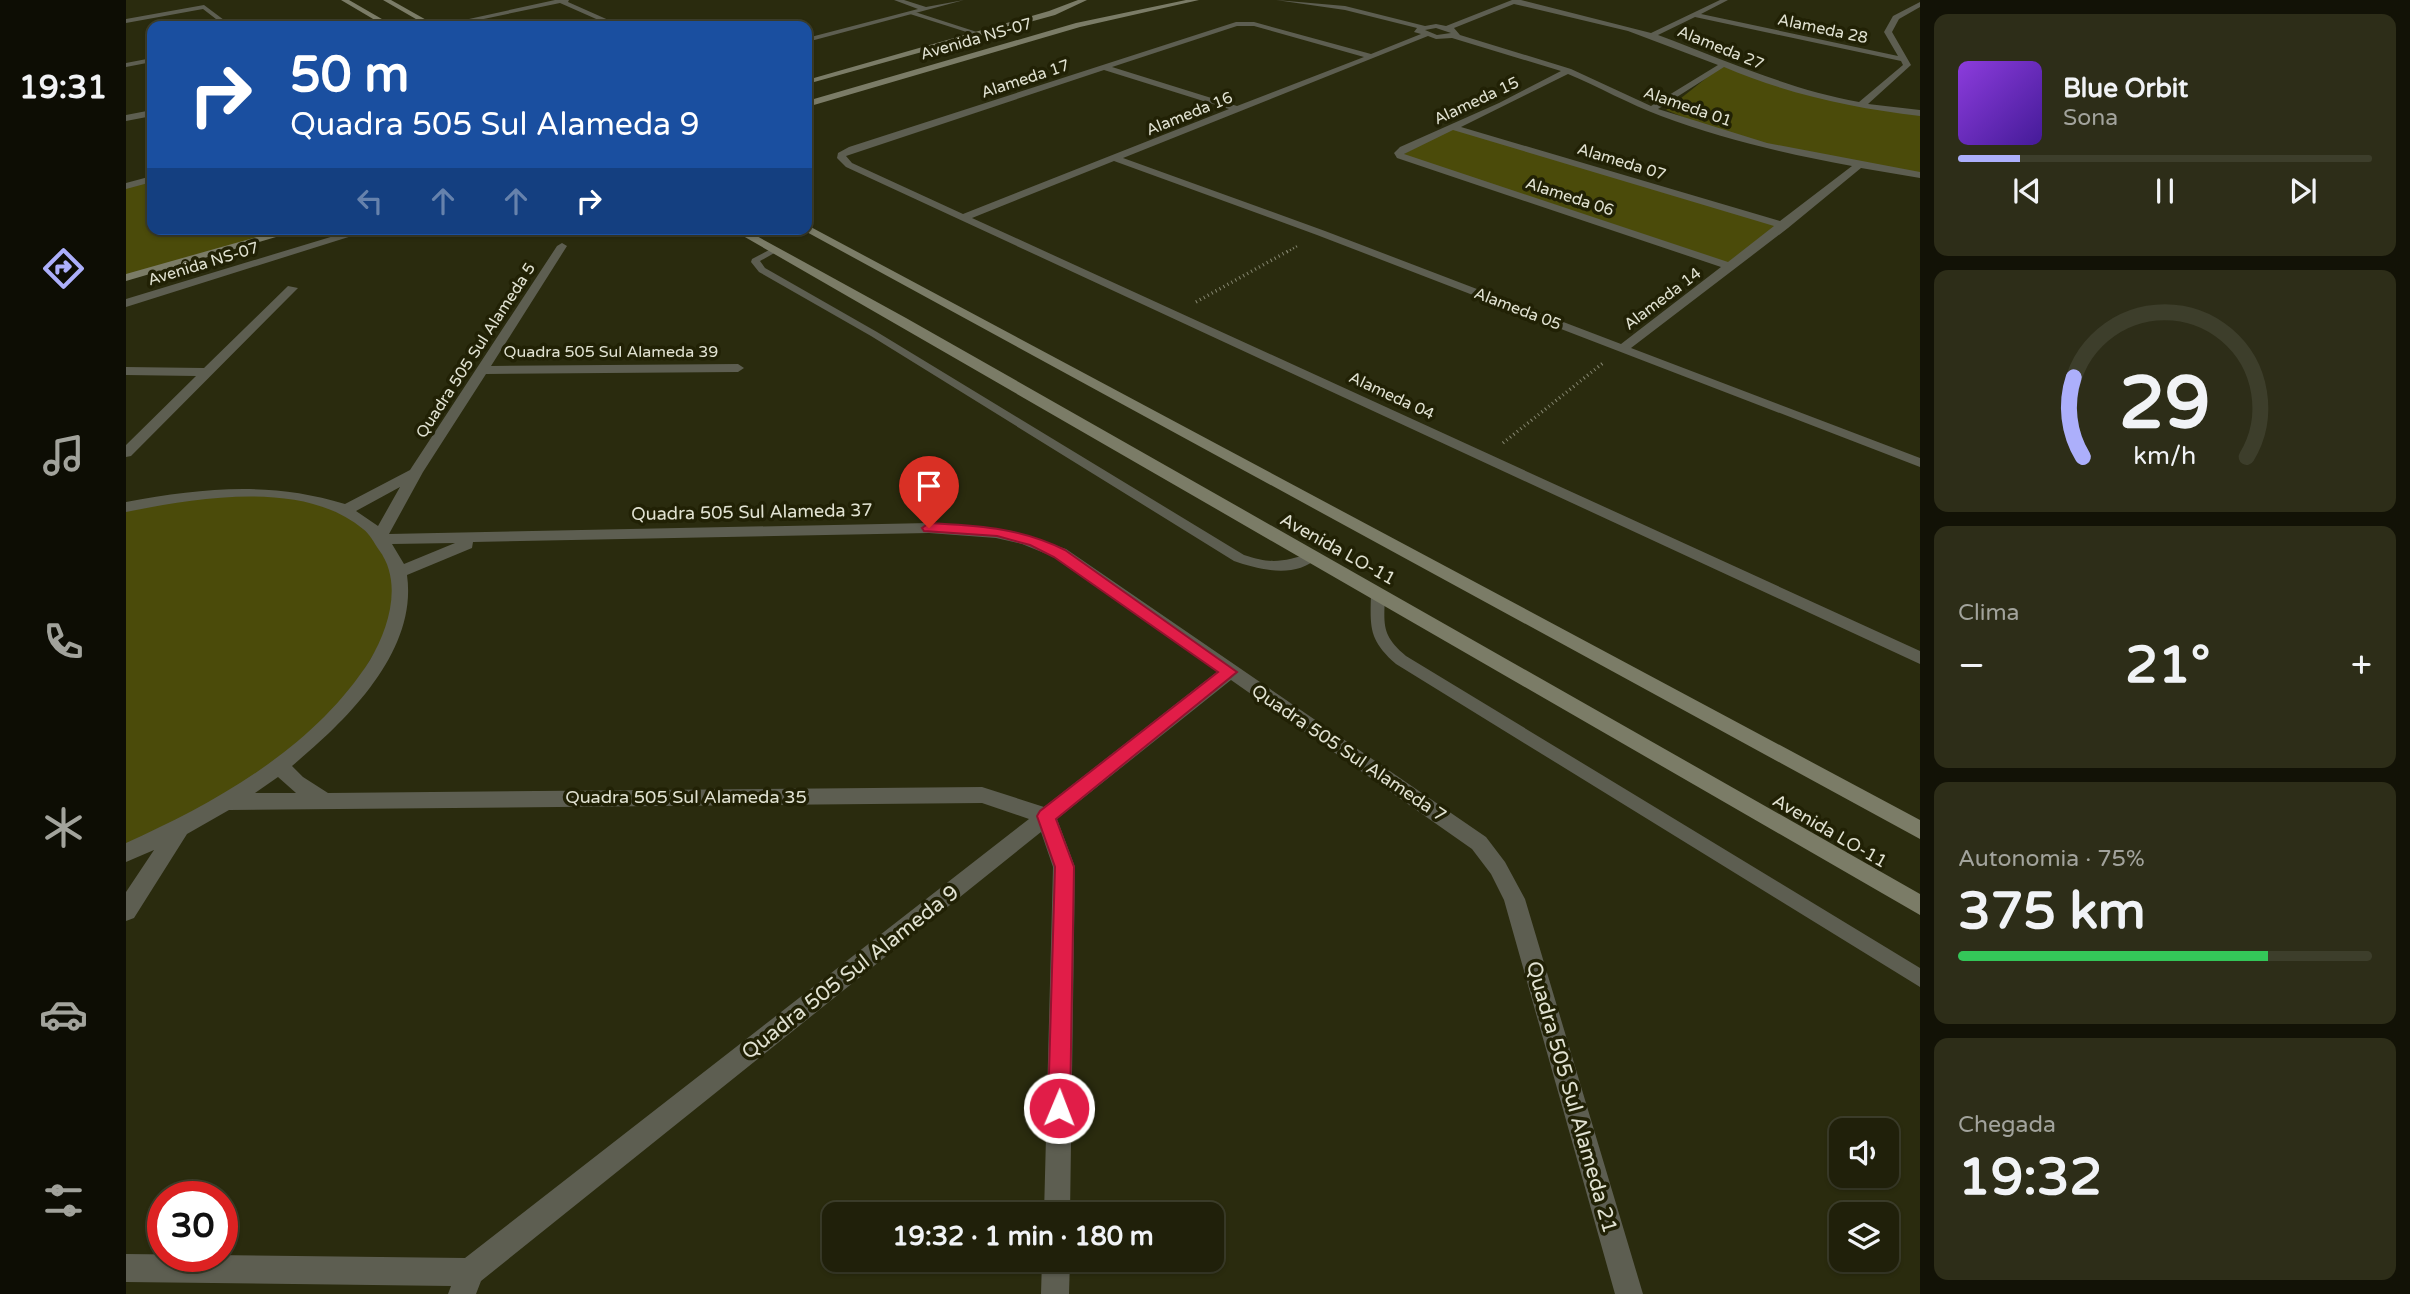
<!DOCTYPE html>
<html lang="pt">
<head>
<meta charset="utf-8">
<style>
	:root { --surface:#20200a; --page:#2d2d18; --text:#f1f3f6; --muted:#a2a39c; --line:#3d3e2b; --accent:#acaffb }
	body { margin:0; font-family:"Varela Round",sans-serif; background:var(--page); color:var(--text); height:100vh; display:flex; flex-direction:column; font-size:26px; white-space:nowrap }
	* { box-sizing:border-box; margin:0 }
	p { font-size:23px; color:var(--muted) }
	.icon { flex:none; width:38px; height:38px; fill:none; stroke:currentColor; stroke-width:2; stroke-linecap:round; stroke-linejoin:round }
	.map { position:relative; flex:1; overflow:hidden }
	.sheet { display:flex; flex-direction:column; gap:14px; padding:14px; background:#121206; width:490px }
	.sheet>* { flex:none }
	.guide { position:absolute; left:21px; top:21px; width:665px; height:214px; border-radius:14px; box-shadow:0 2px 5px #0004,0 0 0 2px var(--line); background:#1a4fa0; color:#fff; overflow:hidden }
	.fabs { position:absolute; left:1703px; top:1118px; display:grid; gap:14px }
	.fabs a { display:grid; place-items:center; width:70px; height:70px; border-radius:14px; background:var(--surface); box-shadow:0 2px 5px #0004,0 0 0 2px var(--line); font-size:35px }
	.speed { position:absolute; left:21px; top:1181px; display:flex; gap:14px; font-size:35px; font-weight:700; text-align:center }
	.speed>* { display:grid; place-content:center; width:91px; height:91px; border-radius:50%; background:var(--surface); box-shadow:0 2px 5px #0004,0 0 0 2px var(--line); line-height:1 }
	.speed .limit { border:10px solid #d22; background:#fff; color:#111 }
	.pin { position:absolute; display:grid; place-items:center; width:60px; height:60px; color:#fff; margin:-72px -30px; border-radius:50% 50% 50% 0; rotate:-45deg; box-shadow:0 0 7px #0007 }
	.pin .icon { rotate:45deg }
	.me { position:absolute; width:77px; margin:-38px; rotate:1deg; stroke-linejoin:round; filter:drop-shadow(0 0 5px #0008) }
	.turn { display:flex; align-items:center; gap:24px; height:147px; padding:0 28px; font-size:32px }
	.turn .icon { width:91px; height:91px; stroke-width:2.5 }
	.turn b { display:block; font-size:49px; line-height:60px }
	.lanes { display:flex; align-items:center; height:66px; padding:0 28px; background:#0003; justify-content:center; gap:35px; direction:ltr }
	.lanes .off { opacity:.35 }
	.big { font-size:52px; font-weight:700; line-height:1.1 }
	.sheet .widget { flex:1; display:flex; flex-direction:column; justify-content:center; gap:10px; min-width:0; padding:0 24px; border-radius:14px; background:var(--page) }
	.sheet .dial { align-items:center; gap:0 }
	.dial svg { height:182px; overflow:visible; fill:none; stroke:var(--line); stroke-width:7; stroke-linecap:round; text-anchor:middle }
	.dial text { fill:var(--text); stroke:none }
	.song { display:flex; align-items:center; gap:21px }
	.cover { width:84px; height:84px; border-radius:10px; background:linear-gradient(135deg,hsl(270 70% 55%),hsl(260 70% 35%)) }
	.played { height:7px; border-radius:4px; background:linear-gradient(90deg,var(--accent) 15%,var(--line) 15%) }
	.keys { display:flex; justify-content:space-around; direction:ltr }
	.heat { display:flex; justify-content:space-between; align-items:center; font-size:38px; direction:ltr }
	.charge { height:10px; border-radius:5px; background:linear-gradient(90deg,#34c759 75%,var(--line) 0) }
	.trip { position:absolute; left:696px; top:1202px; width:402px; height:70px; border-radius:14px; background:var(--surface); box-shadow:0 2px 5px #0004,0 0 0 2px var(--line); font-weight:700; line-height:70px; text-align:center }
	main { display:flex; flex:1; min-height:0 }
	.menu { display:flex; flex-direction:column; width:126px; justify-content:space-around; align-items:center; background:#0d0d04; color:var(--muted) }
	.menu .icon { width:49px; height:49px }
	.menu .active { color:var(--accent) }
	.menu b { font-size:32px; color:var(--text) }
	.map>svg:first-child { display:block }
</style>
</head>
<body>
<main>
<nav class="menu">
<b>19:31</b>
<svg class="icon active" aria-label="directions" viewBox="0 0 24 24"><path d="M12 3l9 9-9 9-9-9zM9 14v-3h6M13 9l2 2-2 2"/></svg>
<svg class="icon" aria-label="music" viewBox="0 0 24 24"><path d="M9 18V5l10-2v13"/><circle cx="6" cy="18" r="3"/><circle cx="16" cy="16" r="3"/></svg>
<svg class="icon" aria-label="phone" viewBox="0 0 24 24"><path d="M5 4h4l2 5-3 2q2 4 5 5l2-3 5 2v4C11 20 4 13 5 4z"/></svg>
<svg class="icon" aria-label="climate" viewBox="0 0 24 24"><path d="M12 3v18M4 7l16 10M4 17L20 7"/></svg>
<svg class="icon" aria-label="car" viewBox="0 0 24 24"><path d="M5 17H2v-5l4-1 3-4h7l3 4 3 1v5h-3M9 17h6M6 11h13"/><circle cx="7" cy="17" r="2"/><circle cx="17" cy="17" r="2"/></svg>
<svg class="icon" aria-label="filters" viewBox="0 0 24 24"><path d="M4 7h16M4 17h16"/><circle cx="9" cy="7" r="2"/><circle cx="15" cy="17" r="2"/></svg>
</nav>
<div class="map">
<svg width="1794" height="1294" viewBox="0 0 1794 1294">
	<rect width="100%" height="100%" fill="#2a2b0e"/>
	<!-- green -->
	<path fill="#4b4b0a" d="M1598 64 1703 98 1794 113V175C1708 162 1619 145 1540 110Z
		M1326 127 1658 226 1604 266 1274 156Z
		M26 179V229H172L0 278V185Z
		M144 492 220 510 255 535 273 572 272 613 213 712 101 802 0 851V508L46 498Z"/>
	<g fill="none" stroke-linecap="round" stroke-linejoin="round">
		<!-- path-far1 -->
		<path stroke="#868771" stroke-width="2.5" stroke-dasharray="1 2.5" stroke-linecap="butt" d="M1161 252 1173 245"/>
		<!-- path -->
		<path stroke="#868771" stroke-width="3.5" stroke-dasharray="1 3.5" stroke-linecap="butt" d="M1070 302 1164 250
			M1377 443 1477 363"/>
		<!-- lane -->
		<path fill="#5d5e51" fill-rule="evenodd" d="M786 11 854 33 855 34 850 35 784 14Z
			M645 249 652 251 634 261 639 268 751 332 1118 555C1147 565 1158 561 1186 553L1192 557C1170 579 1134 570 1108 561L745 336 633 272 625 262 626 259Z
			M1252 589 1259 594C1258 625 1255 635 1280 656L1794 968V987L1270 664C1243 640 1244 628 1245 594Z"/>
		<!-- street -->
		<path fill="#5d5e51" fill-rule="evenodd" d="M429 0H443L442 2 496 26H486L434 3 324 26H311Z
			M768 0H778L800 7 838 0 681 42V38L792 9Z
			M1150 0 1219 6 1299 26 1310 24 1320 26 1386 0H1395L1525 33 1594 0H1602L1575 14 1772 56 1758 32 1767 16 1794 2V7L1773 19 1766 32 1785 65 1742 104 1794 110V116C1726 108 1661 94 1598 67L1532 109 1641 143 1794 172V178L1735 168 1662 228 1505 348 1794 458V467L1191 235 988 161 846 218 1794 651V664L720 167 711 158 712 153 723 147 1110 22H1128L1245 54 1295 34 1288 32 1291 28 1219 10ZM1388 4 1502 31 1592 65 1525 106 1445 69 1334 35 1328 28ZM1569 17 1775 61 1777 65 1733 102C1662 89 1599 60 1532 35ZM1111 26H1128L1238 57 1111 106 986 67ZM1310 28 1325 33 1311 35 1299 30ZM1302 36 1310 39 1326 38 1435 71 1373 103 1274 147 1268 153 1271 158 1595 267 1495 344 1199 231 997 158ZM978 70 1103 109 837 214 726 163 720 156ZM1442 74C1473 87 1503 104 1535 116 1596 139 1661 154 1726 166L1654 221 1335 127ZM1327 130 1648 226 1602 262 1278 154Z
			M78 5 106 26H99L77 9 0 23V19Z
			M26 58V62L0 67V63Z
			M26 110V116L0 121V115Z
			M26 176V182L0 189V183Z
			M231 229H248L0 307V299Z
			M436 243 441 246 365 366 612 364 618 368 612 372 360 374 297 472 263 534 803 523 886 531 940 549 1360 837 1379 862 1399 899 1517 1294H1489L1378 900 1365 874 1346 849 1105 680 931 819 949 867 944 1214H918L927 867 915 832 355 1281 350 1294H322L325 1286 0 1282V1254L339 1258 903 819 856 803 103 810 61 834 8 918 0 921V892L28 850 0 862V843C91 802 189 747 244 660 263 628 277 582 253 550 248 543 244 534 237 529 177 479 71 498 0 512V502C76 488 144 481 219 504L284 470 431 246ZM274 487 252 526 230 511ZM803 533 870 538 896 544 928 557 1092 671 918 807 856 787 202 793 177 777 166 766C220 721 292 652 281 575L346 548 347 542ZM329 543 278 564 266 544ZM152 777 170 793H129Z
			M162 286 172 288 5 456 0 457V445L70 376 0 375V367L78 368Z
			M916 1260H944L943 1294H915Z"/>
		<!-- secondary -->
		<path fill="#7b7c67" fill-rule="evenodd" d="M215 0H223L268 26H259Z
			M257 0H265L311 26H302Z
			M952 0H961L929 15 681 84V80L923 11Z
			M1060 0H1073L954 27 681 107V101L950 23Z
			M681 225 1794 820V839L677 230 681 229Z
			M159 229H177L0 281V274Z
			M605 229H618L780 318 1794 894V915Z"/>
	</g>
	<!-- route -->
	<path fill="#e11d48" stroke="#92132f" stroke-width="2" d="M803 523C853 526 892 527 939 550L1111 672 930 819 948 867 944 1108 941 1116 933 1119 925 1116 922 1108 929 867 911 816 914 811 1092 672 928 557 904 545 871 536 798 531 796 528Z"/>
	<g text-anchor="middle" stroke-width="7" stroke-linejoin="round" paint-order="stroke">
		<!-- far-street labels -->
		<g font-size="16" fill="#e1e2d2" stroke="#212105">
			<text transform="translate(1697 28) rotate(12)" y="6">Alameda 28</text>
			<text transform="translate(850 38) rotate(-16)" y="6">Avenida NS-07</text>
			<text transform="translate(1595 47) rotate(22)" y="6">Alameda 27</text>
			<text transform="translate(899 78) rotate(-18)" y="6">Alameda 17</text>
			<text transform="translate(1350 100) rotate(-25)" y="6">Alameda 15</text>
			<text transform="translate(1562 106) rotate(19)" y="6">Alameda 01</text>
			<text transform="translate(1063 113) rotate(-22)" y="6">Alameda 16</text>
			<text transform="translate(1496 161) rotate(17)" y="6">Alameda 07</text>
			<text transform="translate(1444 196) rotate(18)" y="6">Alameda 06</text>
			<text transform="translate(77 263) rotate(-17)" y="6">Avenida NS-07</text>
			<text transform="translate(1536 298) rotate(-37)" y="6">Alameda 14</text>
			<text transform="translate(1392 308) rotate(21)" y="6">Alameda 05</text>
			<text transform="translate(349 350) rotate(-57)" y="6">Quadra 505 Sul Alameda 5</text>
			<text x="485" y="357">Quadra 505 Sul Alameda 39</text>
			<text transform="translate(1266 395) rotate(25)" y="6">Alameda 04</text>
		</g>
		<!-- street labels -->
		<g font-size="18" fill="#e1e2d2" stroke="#212105">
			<text transform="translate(626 512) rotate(-1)" y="6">Quadra 505 Sul Alameda 37</text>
			<text transform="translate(1212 549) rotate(29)" y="6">Avenida LO-11</text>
			<text transform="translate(1223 753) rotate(34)" y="6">Quadra 505 Sul Alameda 7</text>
			<text x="560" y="803">Quadra 505 Sul Alameda 35</text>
			<text transform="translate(1704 831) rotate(30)" y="6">Avenida LO-11</text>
		</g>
		<!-- near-street labels -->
		<g font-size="21" fill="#e1e2d2" stroke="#212105">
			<text transform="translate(724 972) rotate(-38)" y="7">Quadra 505 Sul Alameda 9</text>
			<text transform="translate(1446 1097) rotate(74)" y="7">Quadra 505 Sul Alameda 21</text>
		</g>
	</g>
</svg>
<div class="fabs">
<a><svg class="icon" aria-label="sound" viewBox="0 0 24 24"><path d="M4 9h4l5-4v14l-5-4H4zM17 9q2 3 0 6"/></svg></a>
<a><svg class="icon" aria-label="layers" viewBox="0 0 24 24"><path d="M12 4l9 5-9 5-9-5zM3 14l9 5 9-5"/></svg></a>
</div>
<div class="speed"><div class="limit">30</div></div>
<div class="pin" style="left:803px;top:528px;background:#d93025"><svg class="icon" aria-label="arrive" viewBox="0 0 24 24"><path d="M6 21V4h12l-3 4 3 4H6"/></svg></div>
<svg class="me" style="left:933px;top:1108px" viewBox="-20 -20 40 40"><circle r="17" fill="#e11d48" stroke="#fff" stroke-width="3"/><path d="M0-11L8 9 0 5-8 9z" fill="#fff"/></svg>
<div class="trip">19:32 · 1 min · 180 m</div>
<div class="guide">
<div class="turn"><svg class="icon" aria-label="right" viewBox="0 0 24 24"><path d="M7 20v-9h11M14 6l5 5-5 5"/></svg><div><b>50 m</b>Quadra 505 Sul Alameda 9</div></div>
<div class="lanes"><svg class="icon off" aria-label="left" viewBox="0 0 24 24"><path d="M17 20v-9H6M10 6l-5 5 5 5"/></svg><svg class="icon off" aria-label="ahead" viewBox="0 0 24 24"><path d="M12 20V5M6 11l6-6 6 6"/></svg><svg class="icon off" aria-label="ahead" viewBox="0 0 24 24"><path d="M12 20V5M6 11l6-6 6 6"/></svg><svg class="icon" aria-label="right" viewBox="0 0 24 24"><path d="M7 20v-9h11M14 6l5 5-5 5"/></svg></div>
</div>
</div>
<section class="sheet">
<div class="widget">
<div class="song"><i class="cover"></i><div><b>Blue Orbit</b><p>Sona</p></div></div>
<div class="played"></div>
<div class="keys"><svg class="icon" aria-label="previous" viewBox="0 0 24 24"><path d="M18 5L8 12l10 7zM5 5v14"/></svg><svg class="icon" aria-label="pause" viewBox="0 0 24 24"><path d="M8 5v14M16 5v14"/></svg><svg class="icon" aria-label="next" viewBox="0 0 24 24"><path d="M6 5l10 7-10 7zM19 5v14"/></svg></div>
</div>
<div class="widget dial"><svg viewBox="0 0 100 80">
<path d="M14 69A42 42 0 1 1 86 69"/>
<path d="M14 69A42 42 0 0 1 10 34" stroke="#acaffb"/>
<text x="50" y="56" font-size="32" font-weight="700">29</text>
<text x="50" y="72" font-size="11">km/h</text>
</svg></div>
<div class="widget"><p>Clima</p>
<div class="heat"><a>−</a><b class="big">21°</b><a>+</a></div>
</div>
<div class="widget"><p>Autonomia · 75%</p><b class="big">375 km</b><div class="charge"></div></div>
<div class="widget"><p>Chegada</p><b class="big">19:32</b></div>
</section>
</main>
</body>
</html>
